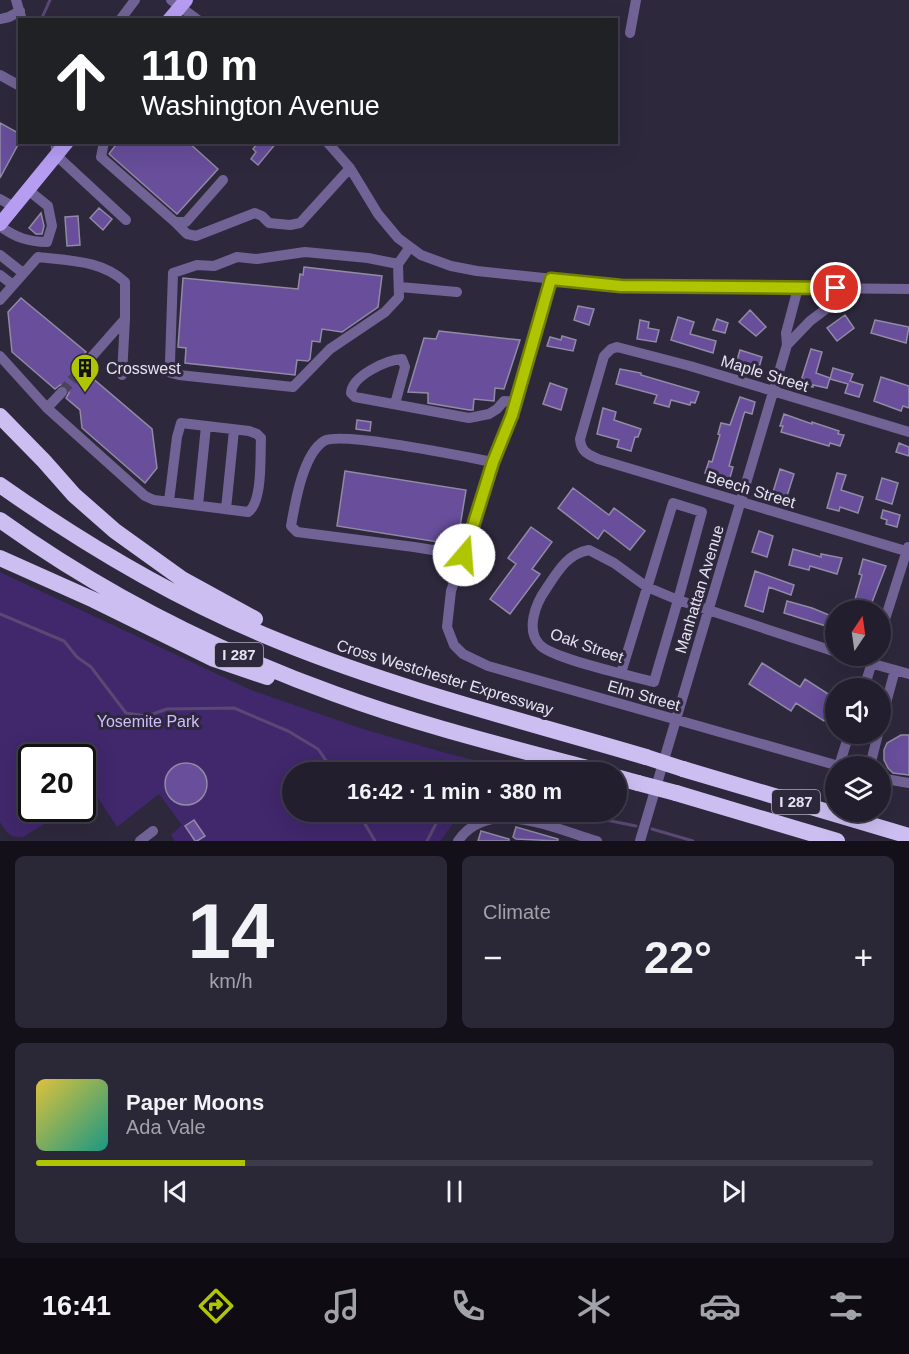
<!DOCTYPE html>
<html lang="en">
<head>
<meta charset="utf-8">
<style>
	:root { --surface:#221e2e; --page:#2a2736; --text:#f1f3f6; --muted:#a2a2aa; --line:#3f3c4a; --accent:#b0c502 }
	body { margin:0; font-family:Arial,sans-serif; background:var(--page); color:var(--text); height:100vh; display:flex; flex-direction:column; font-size:22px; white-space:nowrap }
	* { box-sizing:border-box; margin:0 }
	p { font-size:20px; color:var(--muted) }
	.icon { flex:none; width:33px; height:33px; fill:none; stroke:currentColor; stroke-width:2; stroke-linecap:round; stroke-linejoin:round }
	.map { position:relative; height:841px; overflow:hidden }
	.side { display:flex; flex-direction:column; gap:15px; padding:15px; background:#131019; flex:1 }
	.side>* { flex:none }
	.top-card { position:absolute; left:18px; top:18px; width:600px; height:126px; border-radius:0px; box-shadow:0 6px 24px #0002,0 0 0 2px var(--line); background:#202124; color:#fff; overflow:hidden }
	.needle { width:39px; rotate:13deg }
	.fabs { position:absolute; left:825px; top:600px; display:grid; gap:12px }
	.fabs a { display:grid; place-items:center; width:66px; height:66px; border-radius:50%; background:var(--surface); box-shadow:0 6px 24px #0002,0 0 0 2px var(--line); font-size:30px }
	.speed { position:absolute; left:18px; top:744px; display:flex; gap:12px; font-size:30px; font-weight:700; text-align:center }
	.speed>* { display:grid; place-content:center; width:78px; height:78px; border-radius:50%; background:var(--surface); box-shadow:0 6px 24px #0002,0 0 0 2px var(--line); line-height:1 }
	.speed .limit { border:3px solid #111; border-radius:9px; background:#fff; color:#111 }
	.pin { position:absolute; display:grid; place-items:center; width:51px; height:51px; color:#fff; margin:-26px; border:3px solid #fff; border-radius:50%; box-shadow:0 2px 6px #0007 }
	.me { position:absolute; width:66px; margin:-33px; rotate:18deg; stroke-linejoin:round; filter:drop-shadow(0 0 4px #0008) }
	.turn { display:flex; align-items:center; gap:21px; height:126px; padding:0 24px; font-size:27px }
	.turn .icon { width:78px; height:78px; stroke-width:2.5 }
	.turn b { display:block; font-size:42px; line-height:51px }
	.big { font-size:45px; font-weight:800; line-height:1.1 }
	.side .widget { flex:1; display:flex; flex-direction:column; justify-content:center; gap:9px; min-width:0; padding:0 21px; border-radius:9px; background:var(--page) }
	.side .dial { align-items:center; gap:0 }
	.dial b { font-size:78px; line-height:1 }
	.song { display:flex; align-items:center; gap:18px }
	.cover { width:72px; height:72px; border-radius:9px; background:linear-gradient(135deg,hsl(50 70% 55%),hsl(170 70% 35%)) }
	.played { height:6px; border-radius:3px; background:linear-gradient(90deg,var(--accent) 25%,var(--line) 25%) }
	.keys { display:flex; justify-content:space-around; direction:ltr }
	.heat { display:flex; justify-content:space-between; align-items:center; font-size:33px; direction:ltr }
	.side .tiles { flex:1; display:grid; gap:15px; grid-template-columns:1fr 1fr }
	.widget:last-child { grid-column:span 2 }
	.trip { position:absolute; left:282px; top:762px; width:345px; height:60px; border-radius:30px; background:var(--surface); box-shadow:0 6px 24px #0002,0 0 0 2px var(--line); font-weight:800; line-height:60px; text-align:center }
	.menu { display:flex; height:96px; justify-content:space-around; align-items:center; background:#0e0c12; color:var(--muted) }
	.menu .icon { width:42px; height:42px }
	.menu .active { color:var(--accent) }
	.menu b { font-size:27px; color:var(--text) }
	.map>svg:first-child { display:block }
</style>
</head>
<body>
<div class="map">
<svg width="909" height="841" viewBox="0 0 909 841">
	<rect width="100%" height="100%" fill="#2e283d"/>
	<!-- green -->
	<path fill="#41276c" d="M0 572 251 690 363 729 442 752 494 765 489 772H292V812H462L440 841H175L171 835 182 825 159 794 117 827 95 793 83 800 82 758H32V808L69 809 23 837C10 838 6 832 0 822Z"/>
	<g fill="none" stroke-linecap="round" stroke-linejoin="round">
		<!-- stream -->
		<path stroke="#5a4873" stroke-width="3" d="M41 20 50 0
			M0 614 64 641 77 657 91 667 126 713 147 716 167 709 234 708 288 731 318 749 334 772
			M358 812 375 841
			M566 812 636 826
			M652 829 693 841
			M427 841 440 816 448 812"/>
	</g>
	<!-- building -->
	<path fill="#684e9b" stroke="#918aa4" stroke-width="1.5" d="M0 123 20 134V141L0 178Z
		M118 142H188L218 169 177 214 109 154Z
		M258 142H277L258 165 251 159 256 152 253 149Z
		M99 208 112 219 103 230 90 218Z
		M41 213 44 226 42 234H36L29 228Z
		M78 216 80 245 67 246 65 217Z
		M304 267 382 276 378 307 342 332 322 329 320 342 312 341 310 359 308 361 297 360 295 375 185 363 186 348 178 347 183 278 298 289 300 274 303 275Z
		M21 298 86 352 81 359V363L84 367 89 368 90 376 152 429 157 468 145 483 82 428 80 410 66 398 69 393 68 387 60 385 55 389 12 352 8 312Z
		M578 306 594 309 589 325 574 320Z
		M750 310 766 327 756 336 739 322Z
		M845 315 854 328 837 341 827 328Z
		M678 317 694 322 690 334 716 341 713 353 671 340Z
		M717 319 728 323 725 333 713 330Z
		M640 320 649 322 648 328 659 330 656 342 637 339Z
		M875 320 909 327 906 343 871 333Z
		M439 331 520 340 504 389 495 388 494 401 474 399 473 410H469L428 403V393L408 392 424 338 436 339Z
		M562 336 576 340 573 351 547 346 550 337 561 340Z
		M811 349 822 352 816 373 830 378 827 388 813 385V387L800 384Z
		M740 350 762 357 758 371 742 367 744 362 737 360Z
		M833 368 853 374 850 381 863 385 859 397 845 393 848 384 830 379Z
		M620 369 641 373V375L699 392 695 403 691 402 690 405 671 400 669 407 654 403 657 395 616 384Z
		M881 377 909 386V408L903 406 901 411 874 401Z
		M550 383 567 389 561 410 543 404Z
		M740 397 755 402 752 414 745 412 744 414 729 466 733 467 729 481 705 473 709 461 712 462 720 435 718 434 721 423 730 425Z
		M603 408 616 412 614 420 641 429 638 437H635L631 451 617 447 619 440 597 434Z
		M784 414 812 424V422L839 431 838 434 844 435 840 446 830 443 829 446 781 432 783 426H780Z
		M357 420 371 422 370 431 356 429Z
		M899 443 909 447V456L896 452Z
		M780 469 794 474 787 496 773 492Z
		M345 471 466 490 457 545 337 526Z
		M837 473 846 475 841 490 863 497 858 513 840 507 839 511 827 508Z
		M882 478 898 483 892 504 876 499Z
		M573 488 609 515 614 508 645 531 630 550 604 530 598 539 558 508Z
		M883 510 900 515 897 527 886 524 887 520 881 518Z
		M531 527 552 542 532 569 540 574 510 614 490 599 516 564 508 558Z
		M759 531 773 536 767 557 752 552Z
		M793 549 821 557V554L842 558 837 574 810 566 809 570 789 565Z
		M863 559 886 566 869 610H852L862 575 859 574Z
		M755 571 794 585 791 595 769 587 763 612 745 606Z
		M787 601 812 608 829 615 826 626 784 613Z
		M762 663 800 687 805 679 836 699V703L824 721 796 703 791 711 749 684Z
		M901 735H909V775L893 773 888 768 884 760V750L887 743Z
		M165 784a21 21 0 1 1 42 0a21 21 0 1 1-42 0Z
		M194 820 205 836 197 841H195L185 826Z
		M516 827 558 839V841L516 839 513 837Z
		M481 831 509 839V841H478Z"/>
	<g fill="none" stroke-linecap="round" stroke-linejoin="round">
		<!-- minor-tunnel -->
		<path stroke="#4a4458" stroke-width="10" stroke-dasharray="10 5" stroke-linecap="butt" d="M62 392 88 361"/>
		<!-- minor -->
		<path stroke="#726396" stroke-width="10" d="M16 0 22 20
			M171 0 198 20
			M0 19 9 17 20 11
			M120 20 135 0
			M630 33 636 0
			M0 75 20 86
			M55 142 57 156 126 220
			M104 142 101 157 175 222H186L223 180
			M327 142 350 168 378 214 398 238 421 255 451 266 477 271 621 286 909 289
			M0 199 14 207
			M175 222 187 234 196 236 255 213 262 216 269 223 290 225 300 223 350 168
			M0 226C15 237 28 242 47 242L52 226 48 206 28 190
			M0 255 23 273
			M398 264 399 297 385 312 330 349 293 387 179 375 171 373 170 362 173 273 197 265 214 266 237 257 257 259 305 252 368 258 398 264 410 247
			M0 275 13 285
			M551 279 512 415 493 462 477 515 451 591 447 627 454 645 463 654 488 666 839 766 849 734
			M400 287 457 292
			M0 300 38 257C69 261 102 260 125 282V319L88 361
			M787 345 810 321 854 288
			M0 356 47 408 145 496 154 500 248 512C263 502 260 456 261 438L257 434 249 431 181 423 177 437 169 501
			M122 375 125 319
			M395 404 405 367 402 359C386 360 352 376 351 393L355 397 469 418 489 414 497 409 504 401 517 402
			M47 408 62 392
			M909 432 690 366 617 347 611 349 604 356 580 439C581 452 588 454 598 459L909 552
			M198 505 206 426
			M226 509 234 430
			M589 550 614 563 647 587 678 600 654 682C632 676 553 659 540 645 525 630 536 603 546 589 558 571 567 554 589 550Z
			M464 555 414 547 297 532 291 526C295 503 303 454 324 441 341 431 466 457 493 462
			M880 635 908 547
			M845 656 909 674
			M621 673 673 503 702 512 678 600 836 652
			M864 688 874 656
			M880 725 895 670
			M870 766 878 734
			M880 778 909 783
			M140 841 153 831
			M458 841C489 796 555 829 597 841
			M640 841 787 345 786 333 798 288"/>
		<!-- major -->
		<path stroke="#b69df2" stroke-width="14" d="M169 20 186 0
			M0 224 67 142"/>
		<!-- highway -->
		<path stroke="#ccbef1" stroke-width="16" d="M0 416 44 461 74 495 115 531 182 579 255 619
			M0 485C88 547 181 602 281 642 400 690 524 721 646 757
			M0 520C103 594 216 651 335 694 422 726 513 748 602 772
			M0 558 94 600 214 659 267 677
			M683 769 909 836
			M616 777 638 783
			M676 793 837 841"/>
		<!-- highway-bridge -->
		<path stroke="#ccbef1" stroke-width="16" d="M646 757 683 769
			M638 783 676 793"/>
	</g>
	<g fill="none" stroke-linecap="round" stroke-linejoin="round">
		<!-- route casing -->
		<g stroke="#728001" stroke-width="15">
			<path id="route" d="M464 555 493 462 512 415 551 279 621 286 836 288"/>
		</g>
		<!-- route -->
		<use href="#route" stroke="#b0c502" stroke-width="10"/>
	</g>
	<!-- icons -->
	<defs>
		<g id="building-pin" transform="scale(1.5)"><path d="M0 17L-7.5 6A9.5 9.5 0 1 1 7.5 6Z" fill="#b0c502" stroke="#2e283d"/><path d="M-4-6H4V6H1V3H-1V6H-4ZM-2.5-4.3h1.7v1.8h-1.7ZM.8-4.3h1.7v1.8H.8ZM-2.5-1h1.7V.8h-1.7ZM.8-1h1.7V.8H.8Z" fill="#111"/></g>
	</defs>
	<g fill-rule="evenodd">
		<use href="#building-pin" x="85" y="368"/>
	</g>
	<g text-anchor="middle" stroke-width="6" stroke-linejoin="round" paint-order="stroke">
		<!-- shield labels -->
		<g fill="#2e283d" stroke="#b0abbc" stroke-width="1.5">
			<rect x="215" y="643" width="48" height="24" rx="4.5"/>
			<rect x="772" y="790" width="48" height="24" rx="4.5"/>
		</g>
		<g font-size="15" font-weight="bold" fill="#e7e3f2">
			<text x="239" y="660">I 287</text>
			<text x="796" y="807">I 287</text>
		</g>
		<!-- poi labels -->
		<g font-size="16" fill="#e7e3f2" stroke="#2e283d" text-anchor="start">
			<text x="106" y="374">Crosswest</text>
		</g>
		<!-- street labels -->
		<g font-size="16" fill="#e7e3f2" stroke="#2e283d">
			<text transform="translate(765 373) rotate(17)" y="6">Maple Street</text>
			<text transform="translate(751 489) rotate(17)" y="6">Beech Street</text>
			<text transform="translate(699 589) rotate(-73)" y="6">Manhattan Avenue</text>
			<text transform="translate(587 645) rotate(19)" y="6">Oak Street</text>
			<text transform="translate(445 677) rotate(17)" y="6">Cross Westchester Expressway</text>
			<text transform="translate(644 695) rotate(16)" y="6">Elm Street</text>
		</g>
		<!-- park labels -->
		<g font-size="16" fill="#d0befe" stroke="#2e283d">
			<text x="148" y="727">Yosemite Park</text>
		</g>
	</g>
</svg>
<div class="fabs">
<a><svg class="needle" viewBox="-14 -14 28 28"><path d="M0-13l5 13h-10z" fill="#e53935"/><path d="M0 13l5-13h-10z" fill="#a2a2aa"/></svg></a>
<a><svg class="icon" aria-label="sound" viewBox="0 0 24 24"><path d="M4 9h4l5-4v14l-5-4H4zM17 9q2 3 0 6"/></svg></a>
<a><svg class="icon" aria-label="layers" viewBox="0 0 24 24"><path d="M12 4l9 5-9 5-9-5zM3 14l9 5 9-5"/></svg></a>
</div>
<div class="speed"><div class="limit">20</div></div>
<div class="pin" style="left:836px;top:288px;background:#d93025"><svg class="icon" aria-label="arrive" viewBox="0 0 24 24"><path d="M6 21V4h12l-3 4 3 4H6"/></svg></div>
<svg class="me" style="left:464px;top:555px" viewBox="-20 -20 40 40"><circle r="19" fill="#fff"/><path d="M0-13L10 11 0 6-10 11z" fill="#b0c502"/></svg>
<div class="trip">16:42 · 1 min · 380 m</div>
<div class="top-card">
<div class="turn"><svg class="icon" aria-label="ahead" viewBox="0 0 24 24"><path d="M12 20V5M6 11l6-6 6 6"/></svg><div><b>110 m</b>Washington Avenue</div></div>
</div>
</div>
<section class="side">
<div class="tiles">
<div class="widget dial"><b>14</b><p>km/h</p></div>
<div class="widget"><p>Climate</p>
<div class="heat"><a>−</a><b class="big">22°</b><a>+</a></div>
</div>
<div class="widget">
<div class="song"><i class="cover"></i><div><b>Paper Moons</b><p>Ada Vale</p></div></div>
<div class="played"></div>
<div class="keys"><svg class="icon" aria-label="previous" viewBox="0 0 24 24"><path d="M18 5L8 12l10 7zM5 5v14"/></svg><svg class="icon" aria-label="pause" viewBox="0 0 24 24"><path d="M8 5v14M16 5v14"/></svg><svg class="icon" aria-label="next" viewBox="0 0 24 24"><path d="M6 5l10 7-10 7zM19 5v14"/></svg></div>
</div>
</div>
</section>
<nav class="menu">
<b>16:41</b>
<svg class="icon active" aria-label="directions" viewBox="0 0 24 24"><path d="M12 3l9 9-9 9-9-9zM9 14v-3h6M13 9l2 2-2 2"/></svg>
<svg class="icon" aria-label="music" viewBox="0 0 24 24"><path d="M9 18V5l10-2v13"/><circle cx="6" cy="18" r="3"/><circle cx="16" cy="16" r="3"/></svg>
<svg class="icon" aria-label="phone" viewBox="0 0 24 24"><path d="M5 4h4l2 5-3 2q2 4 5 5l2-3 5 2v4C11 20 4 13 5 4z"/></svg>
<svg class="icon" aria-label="climate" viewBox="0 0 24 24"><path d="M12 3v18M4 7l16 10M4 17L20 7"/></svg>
<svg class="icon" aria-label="car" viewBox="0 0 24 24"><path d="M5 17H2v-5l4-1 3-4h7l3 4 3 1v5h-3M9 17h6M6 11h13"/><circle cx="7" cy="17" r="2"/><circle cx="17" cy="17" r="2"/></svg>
<svg class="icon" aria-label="filters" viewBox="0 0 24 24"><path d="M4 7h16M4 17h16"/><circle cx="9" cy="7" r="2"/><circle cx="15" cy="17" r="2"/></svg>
</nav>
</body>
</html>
